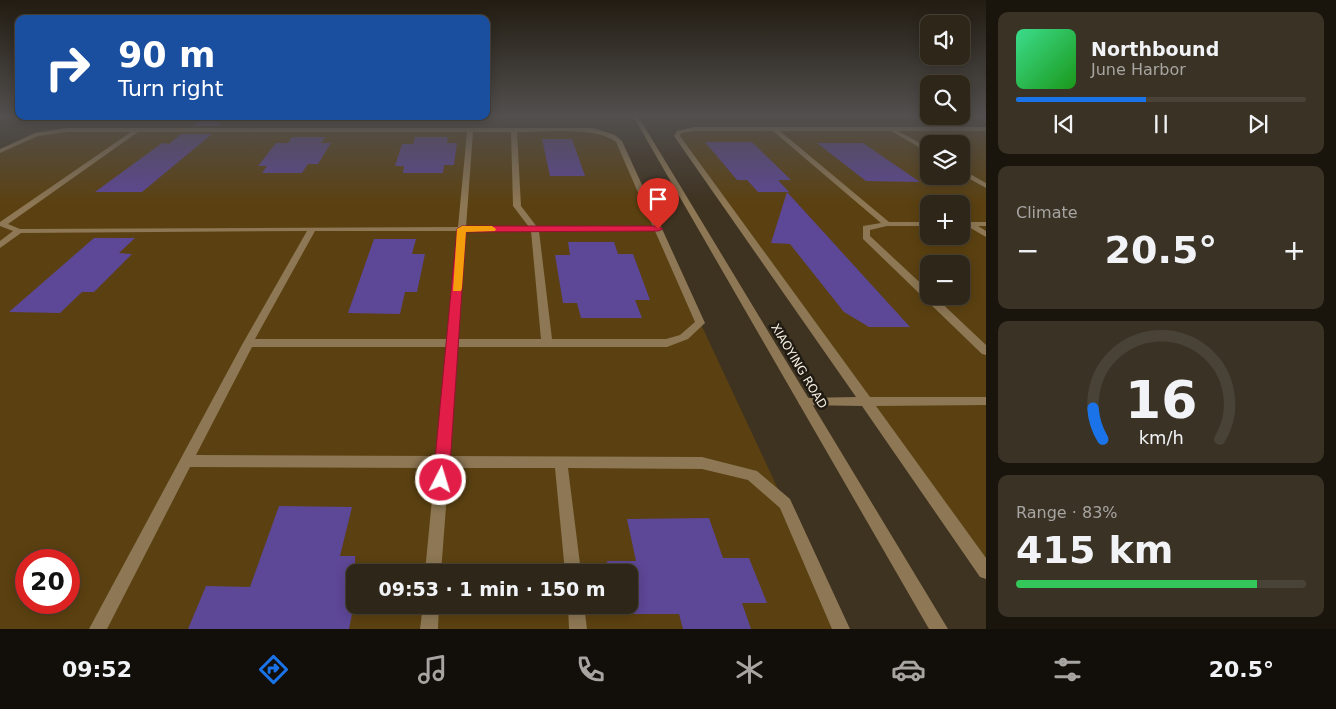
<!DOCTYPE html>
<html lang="en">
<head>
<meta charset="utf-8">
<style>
	:root { --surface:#2e2618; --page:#3a3225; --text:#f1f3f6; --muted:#a7a5a2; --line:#494337; --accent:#1a73e8 }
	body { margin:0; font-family:"DejaVu Sans",sans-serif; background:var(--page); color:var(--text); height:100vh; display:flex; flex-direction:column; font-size:19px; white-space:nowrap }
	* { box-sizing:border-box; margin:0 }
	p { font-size:16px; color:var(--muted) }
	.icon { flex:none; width:28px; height:28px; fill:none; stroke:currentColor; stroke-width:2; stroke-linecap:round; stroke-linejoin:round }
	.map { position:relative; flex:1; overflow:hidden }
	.panel { display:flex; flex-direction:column; gap:12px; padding:12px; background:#19150d; width:350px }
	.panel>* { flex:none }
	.guide { position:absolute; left:15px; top:15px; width:475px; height:105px; border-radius:10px; box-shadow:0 2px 12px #0003,0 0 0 1px var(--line); background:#1a4fa0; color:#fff; overflow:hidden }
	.tools { position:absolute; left:920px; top:15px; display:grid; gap:10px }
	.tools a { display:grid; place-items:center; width:50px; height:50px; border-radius:10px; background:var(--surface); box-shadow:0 2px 12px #0003,0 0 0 1px var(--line); font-size:25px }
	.speed { position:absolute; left:15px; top:549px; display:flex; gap:10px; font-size:25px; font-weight:700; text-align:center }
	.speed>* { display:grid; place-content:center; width:65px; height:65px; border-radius:50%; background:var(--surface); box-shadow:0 2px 12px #0003,0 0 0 1px var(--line); line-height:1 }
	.speed .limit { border:8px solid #d22; background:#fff; color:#111 }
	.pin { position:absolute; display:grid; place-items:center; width:42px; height:42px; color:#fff; margin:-51px -21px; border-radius:50% 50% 50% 0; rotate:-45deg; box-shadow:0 0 5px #0007 }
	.pin .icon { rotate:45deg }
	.me { position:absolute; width:55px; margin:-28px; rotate:5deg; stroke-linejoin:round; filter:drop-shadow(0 0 4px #0008) }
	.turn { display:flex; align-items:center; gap:18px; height:105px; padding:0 20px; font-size:22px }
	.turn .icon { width:65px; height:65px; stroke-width:2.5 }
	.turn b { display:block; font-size:35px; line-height:42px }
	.big { font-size:38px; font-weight:700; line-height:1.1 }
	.panel .card { flex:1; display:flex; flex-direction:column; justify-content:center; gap:8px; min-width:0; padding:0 18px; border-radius:10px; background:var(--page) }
	.panel .dial { align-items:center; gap:0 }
	.dial svg { height:130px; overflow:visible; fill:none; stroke:var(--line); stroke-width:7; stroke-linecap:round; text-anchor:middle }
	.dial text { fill:var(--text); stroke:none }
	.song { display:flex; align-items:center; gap:15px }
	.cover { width:60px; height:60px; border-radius:8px; background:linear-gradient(135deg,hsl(150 70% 55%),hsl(120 70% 35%)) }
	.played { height:5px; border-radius:2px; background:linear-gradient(90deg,var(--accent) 45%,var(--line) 45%) }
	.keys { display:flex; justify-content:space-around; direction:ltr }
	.heat { display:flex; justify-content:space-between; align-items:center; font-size:28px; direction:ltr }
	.charge { height:8px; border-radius:4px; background:linear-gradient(90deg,#34c759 83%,var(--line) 0) }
	.trip { position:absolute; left:346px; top:564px; width:292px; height:50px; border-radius:10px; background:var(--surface); box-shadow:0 2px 12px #0003,0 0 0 1px var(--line); font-weight:700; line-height:50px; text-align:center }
	.menu { display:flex; height:80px; justify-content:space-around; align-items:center; background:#120f0a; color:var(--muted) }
	.menu .icon { width:35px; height:35px }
	.menu .current { color:var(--accent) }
	.menu b { font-size:22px; color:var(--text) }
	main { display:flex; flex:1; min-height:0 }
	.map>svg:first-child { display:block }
</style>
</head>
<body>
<main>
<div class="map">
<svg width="986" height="629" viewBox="0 0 986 629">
	<rect width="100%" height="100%" fill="#3e3220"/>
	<!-- green -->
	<path fill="#5b4111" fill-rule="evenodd" d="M694 129H986V571L681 141 679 132ZM929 144H961V176H929ZM929 204H961V236H929ZM929 264H961V296H929Z
		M593 130 613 136 785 504 841 629H0V151L25 139 52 131ZM26 560H69V602H26ZM355 572H630V605H355Z"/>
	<!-- building -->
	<path fill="#5d4797" d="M205 116H214L222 126H192Z
		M181 134H212L142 192H95L162 143 169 144Z
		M292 137H325L321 143H331L318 164H308L302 173H262L267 166H258L276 143H288Z
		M415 137H448L447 143H457L454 165H444L443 173H403L404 166H395L402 144H413Z
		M542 139H572L585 176H550Z
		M705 142H752L791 180H778L789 192H758L747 180H737Z
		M817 143H863L920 182 866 181Z
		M787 192 910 327H869L844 312 790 244 771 243Z
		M94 238H135L119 253 132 254 94 292H82L60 313 9 312Z
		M374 239H416L412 254H425L417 292H405L400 314 348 313Z
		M568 242H614L618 254H633L650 300H635L642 318H581L577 303H563L555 255H570Z
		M279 506 352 507 340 556H355V599L349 629H188L206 586 250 587Z
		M709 518 723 558H749L767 603H742L751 629H683L679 614H617L615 605H630V572H609L607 561H636L627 519Z"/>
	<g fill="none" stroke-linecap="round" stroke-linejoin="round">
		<!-- service -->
		<path fill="#8d7754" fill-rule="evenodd" d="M694 127H986V131H898L929 148V153L891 131H780L889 222H929V226H887L870 230V236L929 291V296H934L986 345V355L982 354 863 239V226L881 223 773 131H694L681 133 680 136 870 397H986V405L876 406 986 558V579L980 577 862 406 800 405 798 402 800 399 804 398 856 397 674 136 677 131Z
			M67 128H593L615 135 622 141 705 323 688 339 667 347H457L449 456 702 457 757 471 790 499 850 629H832L780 508 748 480 702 469 568 468 581 572H565L555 468H449L441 572H425L435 468 190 467 107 629H89L243 343 307 231 21 233 0 248V241L13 231 0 226V222L131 132H67L38 136 0 153V149L35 133ZM138 132H467L458 227 20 229 8 224ZM473 132H511L513 206 529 227H466ZM517 132C542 132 597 126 616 142L653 227H537L521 206ZM315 231H457L447 339H255ZM466 231H531L541 339H458ZM539 231H655L695 322 680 335 666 339H552ZM252 347H447L436 456 196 455Z
			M961 169 986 183V188L961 174Z
			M961 222H986V226H978L986 231V237L967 226H961Z
			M423 605H439L438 629H420Z
			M568 605H584L587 629H569Z"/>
		<!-- minor -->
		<path fill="#8d7754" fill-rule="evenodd" d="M633 116H638L948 629H929Z"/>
	</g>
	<!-- sky -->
	<linearGradient id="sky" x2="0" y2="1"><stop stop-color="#221c12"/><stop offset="0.57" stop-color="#524f4e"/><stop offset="1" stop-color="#524f4e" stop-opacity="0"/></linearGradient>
	<rect width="986" height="204" fill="url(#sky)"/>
	<!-- route -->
	<path fill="#e11d48" stroke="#92132f" d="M462 226H658L663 229 658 231 466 232 449 480 447 485 441 487 436 485 433 480 457 229Z"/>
	<!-- slow -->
	<path fill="#f59e0b" d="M492 226 496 229 495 231 466 232 462 288 461 291H453L457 229 462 226Z"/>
	<g text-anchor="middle" stroke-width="5" stroke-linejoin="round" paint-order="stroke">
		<!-- street labels -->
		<g font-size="12" fill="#f7f0e4" stroke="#201b13">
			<text transform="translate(799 366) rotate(59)" y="4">XIAOYING ROAD</text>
		</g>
	</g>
</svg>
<div class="tools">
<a><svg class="icon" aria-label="sound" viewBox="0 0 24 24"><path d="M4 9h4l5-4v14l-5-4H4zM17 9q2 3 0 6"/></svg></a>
<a><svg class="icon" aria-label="search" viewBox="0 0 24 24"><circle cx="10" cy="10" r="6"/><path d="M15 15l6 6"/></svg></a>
<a><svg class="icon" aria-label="layers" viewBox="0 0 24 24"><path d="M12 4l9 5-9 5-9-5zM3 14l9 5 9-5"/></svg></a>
<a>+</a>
<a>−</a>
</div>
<div class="speed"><div class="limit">20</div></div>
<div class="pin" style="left:658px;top:229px;background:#d93025"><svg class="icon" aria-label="arrive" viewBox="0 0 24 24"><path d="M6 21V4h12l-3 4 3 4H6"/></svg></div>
<svg class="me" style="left:441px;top:480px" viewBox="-20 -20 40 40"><circle r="17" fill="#e11d48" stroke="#fff" stroke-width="3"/><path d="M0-11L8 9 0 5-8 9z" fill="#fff"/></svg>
<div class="trip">09:53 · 1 min · 150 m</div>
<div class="guide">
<div class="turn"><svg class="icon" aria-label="right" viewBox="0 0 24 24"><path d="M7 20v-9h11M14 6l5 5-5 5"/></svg><div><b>90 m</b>Turn right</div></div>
</div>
</div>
<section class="panel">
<div class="card">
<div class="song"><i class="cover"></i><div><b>Northbound</b><p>June Harbor</p></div></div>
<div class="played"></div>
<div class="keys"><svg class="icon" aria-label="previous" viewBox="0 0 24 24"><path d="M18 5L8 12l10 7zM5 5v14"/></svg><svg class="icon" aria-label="pause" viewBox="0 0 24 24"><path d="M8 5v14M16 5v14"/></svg><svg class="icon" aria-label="next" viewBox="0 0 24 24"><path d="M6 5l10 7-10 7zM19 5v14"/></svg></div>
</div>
<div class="card"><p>Climate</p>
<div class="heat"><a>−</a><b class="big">20.5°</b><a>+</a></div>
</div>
<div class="card dial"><svg viewBox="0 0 100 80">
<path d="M14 69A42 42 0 1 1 86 69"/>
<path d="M14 69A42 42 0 0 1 8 50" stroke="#1a73e8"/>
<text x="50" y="56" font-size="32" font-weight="700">16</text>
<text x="50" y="72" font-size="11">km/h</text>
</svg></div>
<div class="card"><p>Range · 83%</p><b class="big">415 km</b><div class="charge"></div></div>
</section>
</main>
<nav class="menu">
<b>09:52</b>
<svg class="icon current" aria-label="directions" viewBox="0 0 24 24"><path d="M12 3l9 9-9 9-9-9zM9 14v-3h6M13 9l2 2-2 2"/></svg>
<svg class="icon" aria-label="music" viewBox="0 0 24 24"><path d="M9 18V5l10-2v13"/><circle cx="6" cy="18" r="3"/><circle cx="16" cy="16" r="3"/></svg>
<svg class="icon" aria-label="phone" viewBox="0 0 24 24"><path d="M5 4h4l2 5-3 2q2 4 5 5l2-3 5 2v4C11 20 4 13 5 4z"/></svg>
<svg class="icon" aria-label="climate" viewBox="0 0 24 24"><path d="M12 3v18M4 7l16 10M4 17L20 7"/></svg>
<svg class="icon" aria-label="car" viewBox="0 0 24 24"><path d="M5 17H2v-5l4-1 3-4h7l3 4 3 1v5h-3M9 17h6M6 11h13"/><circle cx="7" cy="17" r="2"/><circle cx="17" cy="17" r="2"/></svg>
<svg class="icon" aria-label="filters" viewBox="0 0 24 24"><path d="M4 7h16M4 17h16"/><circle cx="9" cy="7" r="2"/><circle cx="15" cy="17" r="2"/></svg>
<b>20.5°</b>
</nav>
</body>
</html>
